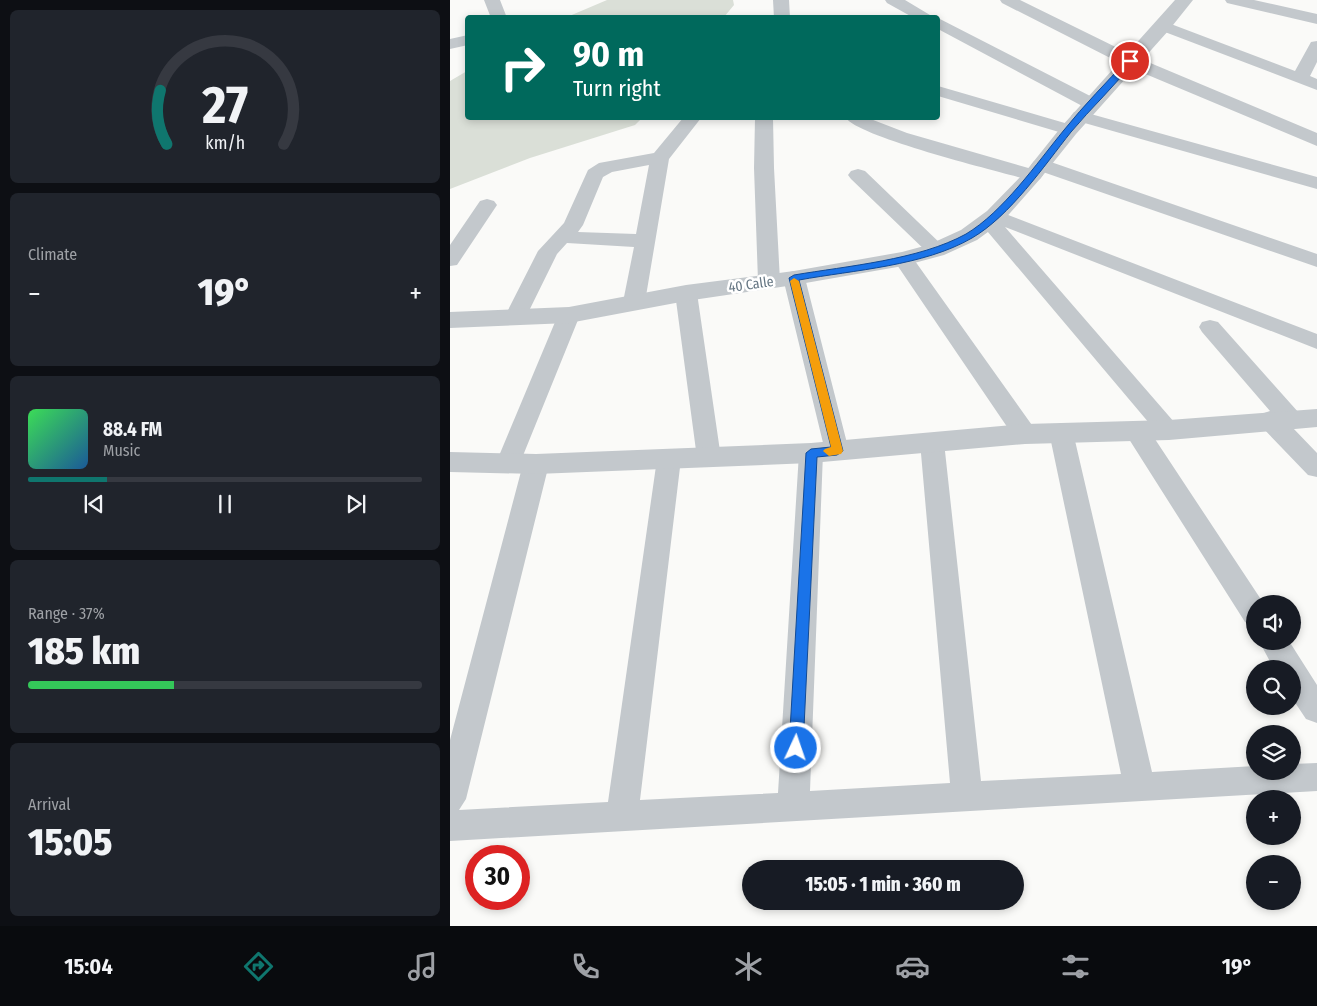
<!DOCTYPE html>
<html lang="en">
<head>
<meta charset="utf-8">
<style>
	:root { --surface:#171b24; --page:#20242c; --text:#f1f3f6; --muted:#9ea1a6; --line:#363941; --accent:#0f766e }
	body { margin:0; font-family:"Fira Sans Condensed",sans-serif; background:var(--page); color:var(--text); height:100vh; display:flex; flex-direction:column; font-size:19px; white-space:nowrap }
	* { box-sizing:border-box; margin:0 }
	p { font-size:16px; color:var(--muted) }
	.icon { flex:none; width:28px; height:28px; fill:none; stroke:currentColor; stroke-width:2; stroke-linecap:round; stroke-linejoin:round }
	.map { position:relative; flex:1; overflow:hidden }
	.panel { display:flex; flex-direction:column; gap:10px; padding:10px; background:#0d0f14; width:450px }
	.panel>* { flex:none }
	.banner { position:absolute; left:15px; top:15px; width:475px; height:105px; border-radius:5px; box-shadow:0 2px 8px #0003; background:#00695c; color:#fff; overflow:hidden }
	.buttons { position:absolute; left:796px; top:595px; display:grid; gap:10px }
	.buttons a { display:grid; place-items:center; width:55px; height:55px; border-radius:50%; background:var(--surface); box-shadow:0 2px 8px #0003; font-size:25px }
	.speed { position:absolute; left:15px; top:845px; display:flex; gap:10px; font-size:25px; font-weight:700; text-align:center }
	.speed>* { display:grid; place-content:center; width:65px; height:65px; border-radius:50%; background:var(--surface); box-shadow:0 2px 8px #0003; line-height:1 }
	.speed .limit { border:8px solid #d22; background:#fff; color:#111 }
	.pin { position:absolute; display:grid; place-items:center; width:42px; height:42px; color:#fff; margin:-21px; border:2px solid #fff; border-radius:50%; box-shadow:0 1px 5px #0007 }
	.me { position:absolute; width:55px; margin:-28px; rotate:3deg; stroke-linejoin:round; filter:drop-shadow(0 0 4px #0008) }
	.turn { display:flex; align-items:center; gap:18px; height:105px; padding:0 25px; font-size:22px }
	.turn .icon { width:65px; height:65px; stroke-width:2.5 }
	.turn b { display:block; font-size:35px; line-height:42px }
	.big { font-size:38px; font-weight:800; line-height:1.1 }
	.panel .widget { flex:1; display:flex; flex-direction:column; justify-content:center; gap:8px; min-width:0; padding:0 18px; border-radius:8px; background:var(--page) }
	.panel .dial { align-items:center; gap:0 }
	.dial svg { height:130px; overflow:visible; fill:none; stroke:var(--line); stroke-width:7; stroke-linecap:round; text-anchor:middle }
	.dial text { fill:var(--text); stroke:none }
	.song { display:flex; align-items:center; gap:15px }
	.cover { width:60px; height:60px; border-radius:8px; background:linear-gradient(135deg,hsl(130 70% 55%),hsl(210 70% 35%)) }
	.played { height:5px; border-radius:2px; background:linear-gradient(90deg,var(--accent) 20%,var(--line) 20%) }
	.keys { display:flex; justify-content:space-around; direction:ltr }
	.heat { display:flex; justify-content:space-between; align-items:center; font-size:28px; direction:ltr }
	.charge { height:8px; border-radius:4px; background:linear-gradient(90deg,#34c759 37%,var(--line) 0) }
	.trip { position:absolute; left:292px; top:860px; width:282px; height:50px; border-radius:25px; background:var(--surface); box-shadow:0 2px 8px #0003; font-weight:800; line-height:50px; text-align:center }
	.menu { display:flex; height:80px; justify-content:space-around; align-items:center; background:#090b0e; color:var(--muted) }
	.menu .icon { width:35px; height:35px }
	.menu .current { color:var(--accent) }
	.menu b { font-size:22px; color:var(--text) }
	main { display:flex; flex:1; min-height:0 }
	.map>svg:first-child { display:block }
</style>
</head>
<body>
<main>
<section class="panel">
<div class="widget dial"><svg viewBox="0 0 100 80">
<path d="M14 69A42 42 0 1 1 86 69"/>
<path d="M14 69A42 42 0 0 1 10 36" stroke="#0f766e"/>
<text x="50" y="56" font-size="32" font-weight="700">27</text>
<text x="50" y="72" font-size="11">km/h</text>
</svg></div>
<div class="widget"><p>Climate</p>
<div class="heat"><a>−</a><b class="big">19°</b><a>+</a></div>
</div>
<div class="widget">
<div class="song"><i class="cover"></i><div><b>88.4 FM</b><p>Music</p></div></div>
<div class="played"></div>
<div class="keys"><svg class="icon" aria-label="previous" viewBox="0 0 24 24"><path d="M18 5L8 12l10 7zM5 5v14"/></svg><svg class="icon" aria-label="pause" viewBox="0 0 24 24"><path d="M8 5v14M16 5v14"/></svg><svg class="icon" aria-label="next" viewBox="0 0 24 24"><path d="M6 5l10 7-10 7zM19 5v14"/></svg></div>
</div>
<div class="widget"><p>Range · 37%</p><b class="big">185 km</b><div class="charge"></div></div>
<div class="widget"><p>Arrival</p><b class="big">15:05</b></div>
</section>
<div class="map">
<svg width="867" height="926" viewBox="0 0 867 926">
	<rect width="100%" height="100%" fill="#fafaf8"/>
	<!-- green -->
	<path fill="#dadfd7" d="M157 0H283L284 5 274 17H117Z
		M17 71 18 118H192L185 125 80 158 0 189V81Z"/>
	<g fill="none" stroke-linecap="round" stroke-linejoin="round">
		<!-- minor -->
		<path fill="#c3c8cc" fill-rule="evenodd" d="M34 0H50L57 18H41Z
			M323 0H339L340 18H324Z
			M435 0H455L485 18H464L437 3Z
			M550 0H570L686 57 867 133V146L674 65 552 3Z
			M775 0H804L867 14V24L777 3Z
			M488 18 648 100 651 104 648 108 642 109 636 108 488 29Z
			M713 21 845 71 861 42 867 41V62L860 76 867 79V90L707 29 705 26 707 23Z
			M18 35V45L0 49V39Z
			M488 86 625 126 628 130 625 134 619 135 488 96Z
			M630 111 867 177V189L624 120 621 116 624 112Z
			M233 118H251L219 159 195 302 192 307 184 309 176 307 173 302 184 247 117 243 107 254 73 323 65 325 57 323 54 318 88 251 114 223 138 170 149 163 204 153ZM199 165 186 234 128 232 133 225 153 177 162 172Z
			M305 118H323L324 168 330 281 327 286 319 288 311 286 308 281 304 168Z
			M396 118H418L457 133 589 171 584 169 581 165 584 161 591 159 598 161 867 254V267L590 171 593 175 590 179 583 181 576 179C546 171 409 137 396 118Z
			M408 169 415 171 493 246 496 250 493 254 486 256 479 254 401 179 398 175 401 171Z
			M37 199 44 201 47 205 7 265 0 266V245L30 201Z
			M545 210 867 334V349L555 227 731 430 728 436 719 439 710 436 532 225 529 221C533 215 538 212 545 210Z
			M453 253 460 254 584 428 587 434 584 440 575 443 566 440 443 259 446 254Z
			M344 271 352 273 355 278 399 451 396 457 387 460 378 457 375 451 333 278 336 273Z
			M236 286 244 288 247 293 271 458 268 464 259 467 250 464 247 458 225 293 228 288Z
			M119 308 127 310 130 315 70 463 67 469 58 472 49 469 46 463 108 315 111 310Z
			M760 320 768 322 849 413 852 419 849 425 842 427 867 453V477L858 475 811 426 808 420 811 414 820 411 752 332 749 327 752 322Z
			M686 421 695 424 814 604H805V625L795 622 677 436 674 430 677 424Z
			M611 423 620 426 623 432 702 772 805 766V771H842V764L867 763V791L0 841V740L73 464 77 458 86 455 95 458 99 464 16 799 9 810 158 802 207 459 210 453 219 450 228 453 231 459 190 800 328 793 349 453 352 447 361 444 370 447 373 453 360 791 500 783 470 442 473 436 482 433 491 436 494 442 531 781 671 774 599 432 602 426Z
			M809 641H839L867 685V723L856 719 842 698V669H824Z"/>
		<!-- tertiary -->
		<path fill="#c3c8cc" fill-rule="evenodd" d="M725 0H743L719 30 626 134 590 179 553 221 527 240 494 255 453 266 344 285 236 301 119 323 0 328V312L119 307 236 285 344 271 452 252 478 245 511 230 537 211 576 171 612 126Z
			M867 409V427L719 440 575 444 361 463 86 474 0 472V452L86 454 361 443 575 424 719 420Z"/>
	</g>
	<!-- route -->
	<path fill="#1a73e8" stroke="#114b97" d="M678 59 684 61C665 86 641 108 621 132 594 166 560 216 522 238 474 266 404 270 349 280L393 451 387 455 367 457 353 748 351 752 346 754 341 752 339 748 356 453 361 449 381 447 339 278 344 275C397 266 469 260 516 234 553 212 587 163 614 130 634 105 657 82 678 59Z"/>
	<!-- slow -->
	<path fill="#f59e0b" d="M344 278 349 281 393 451 391 454 379 456 373 451 375 449 381 447 340 281Z"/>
	<g text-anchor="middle" stroke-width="5" stroke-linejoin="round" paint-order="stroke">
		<!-- street labels -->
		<g font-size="14" fill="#657683" stroke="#fff">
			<text transform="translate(301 284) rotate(-8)" y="5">40 Calle</text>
		</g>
	</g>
</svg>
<div class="buttons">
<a><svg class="icon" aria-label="sound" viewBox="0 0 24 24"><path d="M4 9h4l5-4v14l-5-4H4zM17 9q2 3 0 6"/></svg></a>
<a><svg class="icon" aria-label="search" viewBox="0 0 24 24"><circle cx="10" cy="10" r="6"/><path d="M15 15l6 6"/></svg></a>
<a><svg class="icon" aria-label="layers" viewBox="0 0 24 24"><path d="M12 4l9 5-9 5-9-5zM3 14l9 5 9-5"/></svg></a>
<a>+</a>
<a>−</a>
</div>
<div class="speed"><div class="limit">30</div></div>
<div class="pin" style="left:680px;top:61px;background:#d93025"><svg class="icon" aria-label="arrive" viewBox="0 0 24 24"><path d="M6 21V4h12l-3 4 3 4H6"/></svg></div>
<svg class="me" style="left:346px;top:748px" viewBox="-20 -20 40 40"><circle r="17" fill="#1a73e8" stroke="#fff" stroke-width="3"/><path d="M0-11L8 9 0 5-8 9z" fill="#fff"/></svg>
<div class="trip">15:05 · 1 min · 360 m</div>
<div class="banner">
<div class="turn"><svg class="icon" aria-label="right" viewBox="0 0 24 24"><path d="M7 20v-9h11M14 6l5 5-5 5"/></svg><div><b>90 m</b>Turn right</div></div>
</div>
</div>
</main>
<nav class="menu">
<b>15:04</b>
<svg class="icon current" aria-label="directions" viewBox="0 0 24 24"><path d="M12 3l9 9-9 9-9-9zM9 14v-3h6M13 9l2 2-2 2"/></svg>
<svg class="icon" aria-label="music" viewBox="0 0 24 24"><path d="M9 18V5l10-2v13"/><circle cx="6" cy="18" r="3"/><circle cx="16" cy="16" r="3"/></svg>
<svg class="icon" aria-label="phone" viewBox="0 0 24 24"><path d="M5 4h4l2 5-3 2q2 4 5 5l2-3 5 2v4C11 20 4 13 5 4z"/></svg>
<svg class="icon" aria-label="climate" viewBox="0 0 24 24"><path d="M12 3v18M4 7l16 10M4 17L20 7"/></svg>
<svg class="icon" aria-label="car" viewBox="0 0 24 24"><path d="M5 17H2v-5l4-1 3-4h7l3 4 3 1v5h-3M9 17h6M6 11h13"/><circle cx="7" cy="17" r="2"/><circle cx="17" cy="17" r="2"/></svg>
<svg class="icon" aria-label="filters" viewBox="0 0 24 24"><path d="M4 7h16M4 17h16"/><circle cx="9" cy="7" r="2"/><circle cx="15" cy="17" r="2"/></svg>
<b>19°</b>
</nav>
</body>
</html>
